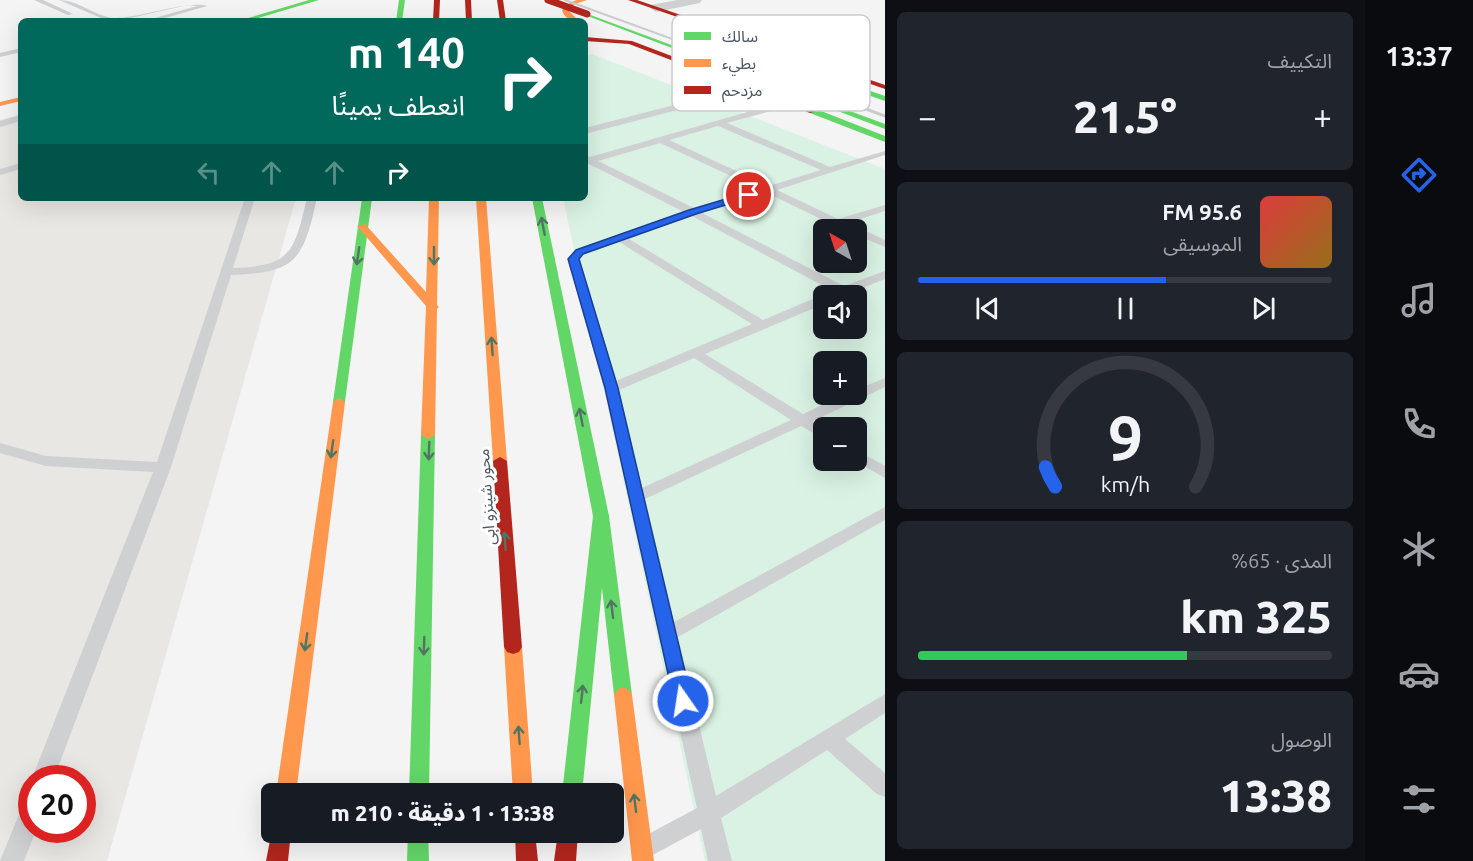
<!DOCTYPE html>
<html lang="ar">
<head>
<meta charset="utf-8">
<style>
	:root { --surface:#171b24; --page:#20242c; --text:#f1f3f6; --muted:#9ea1a6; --line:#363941; --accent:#2563eb }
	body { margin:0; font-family:Ubuntu,"Noto Sans Arabic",sans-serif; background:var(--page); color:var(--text); direction:rtl; height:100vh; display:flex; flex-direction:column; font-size:22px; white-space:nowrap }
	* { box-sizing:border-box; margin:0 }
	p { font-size:20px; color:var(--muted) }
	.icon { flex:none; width:33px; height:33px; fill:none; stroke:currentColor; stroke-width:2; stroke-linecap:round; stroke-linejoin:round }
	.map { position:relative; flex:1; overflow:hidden; direction:ltr }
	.drawer { display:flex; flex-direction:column; gap:12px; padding:12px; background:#0d0f14; width:480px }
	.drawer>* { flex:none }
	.guide { position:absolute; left:18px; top:18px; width:570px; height:183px; border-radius:9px; box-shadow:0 6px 24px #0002; direction:rtl; background:#00695c; color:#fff; overflow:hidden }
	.needle { width:39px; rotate:321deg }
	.controls { position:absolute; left:813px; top:219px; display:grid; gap:12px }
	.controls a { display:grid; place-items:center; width:54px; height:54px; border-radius:9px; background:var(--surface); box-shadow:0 6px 24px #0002; font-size:30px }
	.speed { position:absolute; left:18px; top:765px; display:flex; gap:12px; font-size:30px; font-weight:700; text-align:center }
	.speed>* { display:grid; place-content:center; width:78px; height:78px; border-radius:50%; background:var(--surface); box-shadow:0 6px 24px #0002; line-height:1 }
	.speed .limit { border:9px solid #d22; background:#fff; color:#111 }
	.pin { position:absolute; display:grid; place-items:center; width:51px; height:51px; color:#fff; margin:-26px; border:3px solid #fff; border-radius:50%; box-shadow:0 2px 6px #0007 }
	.me { position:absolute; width:66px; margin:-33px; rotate:347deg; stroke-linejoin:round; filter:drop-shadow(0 0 4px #0008) }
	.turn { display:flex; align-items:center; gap:21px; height:126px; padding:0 24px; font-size:27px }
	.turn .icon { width:78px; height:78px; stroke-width:2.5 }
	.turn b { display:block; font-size:42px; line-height:51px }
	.lanes { display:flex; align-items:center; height:57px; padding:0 24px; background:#0003; justify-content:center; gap:30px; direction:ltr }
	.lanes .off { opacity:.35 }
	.big { font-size:45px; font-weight:800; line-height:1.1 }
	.drawer .tile { flex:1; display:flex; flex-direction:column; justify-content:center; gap:9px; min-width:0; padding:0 21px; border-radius:9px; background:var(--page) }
	.drawer .dial { align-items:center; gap:0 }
	.dial svg { height:156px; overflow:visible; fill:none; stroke:var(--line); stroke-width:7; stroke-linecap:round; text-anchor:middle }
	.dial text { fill:var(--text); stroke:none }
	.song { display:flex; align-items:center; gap:18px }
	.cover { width:72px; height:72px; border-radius:9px; background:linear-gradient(135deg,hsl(0 70% 55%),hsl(40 70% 35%)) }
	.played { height:6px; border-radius:3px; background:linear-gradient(90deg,var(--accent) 60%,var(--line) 60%) }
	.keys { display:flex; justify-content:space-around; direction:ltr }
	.heat { display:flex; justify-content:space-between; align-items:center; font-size:33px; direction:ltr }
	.charge { height:9px; border-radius:4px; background:linear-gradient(90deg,#34c759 65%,var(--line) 0) }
	.trip { position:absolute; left:261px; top:783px; width:363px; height:60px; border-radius:9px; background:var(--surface); box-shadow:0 6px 24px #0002; font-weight:800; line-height:60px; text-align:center; direction:rtl }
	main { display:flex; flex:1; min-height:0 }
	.dock { display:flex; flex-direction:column; width:108px; justify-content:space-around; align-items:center; background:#090b0e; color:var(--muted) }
	.dock .icon { width:42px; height:42px }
	.dock .selected { color:var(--accent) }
	.dock b { font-size:27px; color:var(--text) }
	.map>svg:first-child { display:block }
</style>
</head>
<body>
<main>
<nav class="dock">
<b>13:37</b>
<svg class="icon selected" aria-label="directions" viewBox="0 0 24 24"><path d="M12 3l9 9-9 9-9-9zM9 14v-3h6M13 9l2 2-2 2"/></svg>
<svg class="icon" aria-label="music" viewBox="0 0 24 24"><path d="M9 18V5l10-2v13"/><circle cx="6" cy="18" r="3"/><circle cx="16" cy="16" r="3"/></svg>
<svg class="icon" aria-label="phone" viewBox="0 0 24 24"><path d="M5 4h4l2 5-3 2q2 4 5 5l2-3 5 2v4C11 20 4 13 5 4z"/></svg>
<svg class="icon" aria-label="climate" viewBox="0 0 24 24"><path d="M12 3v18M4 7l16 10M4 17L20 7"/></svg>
<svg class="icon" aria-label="car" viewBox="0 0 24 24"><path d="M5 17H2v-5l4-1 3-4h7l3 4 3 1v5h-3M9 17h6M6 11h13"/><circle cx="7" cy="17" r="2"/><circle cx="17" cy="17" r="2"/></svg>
<svg class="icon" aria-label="filters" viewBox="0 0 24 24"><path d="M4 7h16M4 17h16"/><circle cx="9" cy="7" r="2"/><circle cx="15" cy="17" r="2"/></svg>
</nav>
<section class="drawer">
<div class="tile"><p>التكييف</p>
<div class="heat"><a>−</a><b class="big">21.5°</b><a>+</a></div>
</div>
<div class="tile">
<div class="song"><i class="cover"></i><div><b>95.6 FM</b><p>الموسيقى</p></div></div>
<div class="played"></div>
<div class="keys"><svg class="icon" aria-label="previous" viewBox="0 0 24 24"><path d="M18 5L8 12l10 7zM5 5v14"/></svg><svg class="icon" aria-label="pause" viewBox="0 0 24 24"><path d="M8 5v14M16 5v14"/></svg><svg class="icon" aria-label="next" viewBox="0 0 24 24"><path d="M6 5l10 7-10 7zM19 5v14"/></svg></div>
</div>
<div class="tile dial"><svg viewBox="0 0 100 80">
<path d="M14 69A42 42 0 1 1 86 69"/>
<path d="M14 69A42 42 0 0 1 9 59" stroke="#2563eb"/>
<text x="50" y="56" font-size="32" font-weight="700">9</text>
<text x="50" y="72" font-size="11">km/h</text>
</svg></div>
<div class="tile"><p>المدى · 65%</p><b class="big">325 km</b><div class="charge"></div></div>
<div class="tile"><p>الوصول</p><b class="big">13:38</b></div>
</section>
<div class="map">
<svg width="885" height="861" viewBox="0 0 885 861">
	<rect width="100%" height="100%" fill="#f4f4f4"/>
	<!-- commercial -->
	<path fill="#e8e7e3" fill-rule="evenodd" d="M21 114V198H296L107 861H0V120ZM32 778H82V830H32Z"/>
	<!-- green -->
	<path fill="#d9f2e3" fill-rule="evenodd" d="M592 54 885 169V861H705L563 198H585V56ZM824 230H856V262H824ZM824 296H856V328H824ZM824 362H856V394H824ZM824 428H856V460H824Z"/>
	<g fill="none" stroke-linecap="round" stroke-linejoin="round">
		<!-- lane -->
		<path fill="#ced0d2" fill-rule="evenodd" d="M34 0H43L73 14 68 15Z
			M59 0C78 0 93 15 112 18 135 20 186 0 207 6L155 21H144L197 6 188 5 117 21H108Z
			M21 48V52L0 57V53Z
			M713 95 716 96V100L585 134V128Z
			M768 106 772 109 771 111 727 123 830 167 885 151V155L777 190 838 219 885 205V211L848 223 885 240V247L856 235V230H844L767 193 702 213 844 286 885 271V279L842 296H830L833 291 692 216 629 239 763 320 820 296H825L824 304 705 354 803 414 846 394H856V390L885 378V387L813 421 824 428V439L801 426 645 499 674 622 885 507V520L678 637 716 796 885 694V713L845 739 885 773V797L877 794 827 750 721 818 732 861H708L701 829 649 857 641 854 637 846 641 838 697 808 604 388 568 259 576 250 684 212 585 162V155L590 157ZM718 126 821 170 769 186 669 140ZM660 143 759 189 694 208 598 161ZM619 242 752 324 616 381 580 259 584 254ZM694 358 791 420 642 488 619 390Z
			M21 115V121L0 127V121Z
			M21 163V169L0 175V169Z
			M245 198H255L233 268C293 266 294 251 307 198H317C303 260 297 273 231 275L171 467 54 778H32L153 472 46 466 0 453V443L46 456 157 462Z
			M856 450 885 466V478L854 460H856Z
			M32 799V830H36L24 861H0L24 802Z"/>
		<!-- street -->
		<path fill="#ced0d2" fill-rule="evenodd" d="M677 0H702L700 3 656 12 650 8 651 5Z"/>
		<!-- fast -->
		<path fill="#63d668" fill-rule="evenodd" d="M309 0H319L248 21H238Z
			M399 0H405L402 21H396Z
			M585 13 885 124V129L585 15Z
			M725 41 885 96V101L723 44Z
			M810 109H816L885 136V142L810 113Z
			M362 198H372L345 402 339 406 333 402Z
			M532 198H542L609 516 632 695 629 700 623 703 617 700 614 695 602 588 582 794H562L593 516Z
			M428 431 435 435 429 794H409L421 435Z
			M408 832H428L429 861H407Z"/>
		<!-- slow -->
		<path fill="#ff974d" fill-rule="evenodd" d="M577 0H587L575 4 568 10 579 21C571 21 564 18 562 10L571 2Z
			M21 97V101L0 106V102Z
			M429 198H439L437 305 439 307 437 309 435 435 428 439 421 435 426 306 357 226 365 224 426 292Z
			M476 198H486L507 461 500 465 493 461Z
			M339 398 345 402 296 794H276L333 402Z
			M513 640 519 642 522 647 533 794H513L504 647 507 642Z
			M623 687 629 690 632 695 654 861H632L614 695 617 690Z"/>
		<!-- jam -->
		<path fill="#b3261e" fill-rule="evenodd" d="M434 0H440L439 21H433Z
			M465 0H471L472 21H466Z
			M497 0H503L506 21H500Z
			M628 0H637L885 85V89Z
			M585 37 632 41 817 111 810 113 629 44 585 41Z
			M500 457 507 461 522 647 519 652 513 654 507 652 504 647 493 461Z
			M272 830V832H291L288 861H266Z
			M515 832H535L538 861H516Z
			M558 832H578L576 861H554Z"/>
		<!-- rail-far1 -->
		<path stroke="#c9cacc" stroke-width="2" d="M565 0 835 98"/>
		<!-- rail -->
		<path stroke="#c9cacc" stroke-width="3" d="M831 96 885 116"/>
		<!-- jam-bridge -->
		<path stroke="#b3261e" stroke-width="7" d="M548 0 587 14"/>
	</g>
	<!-- one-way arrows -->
	<defs><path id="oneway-shaft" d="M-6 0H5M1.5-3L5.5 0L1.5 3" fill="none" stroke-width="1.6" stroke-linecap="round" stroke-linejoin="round" transform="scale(1.5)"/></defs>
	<g stroke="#507663">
		<use href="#oneway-shaft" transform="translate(543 226) rotate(-101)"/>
		<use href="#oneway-shaft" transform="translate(358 256) rotate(98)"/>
		<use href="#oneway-shaft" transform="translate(434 256) rotate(90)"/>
		<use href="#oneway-shaft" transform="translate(492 346) rotate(-94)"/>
		<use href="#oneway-shaft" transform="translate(581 417) rotate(-101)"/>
		<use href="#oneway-shaft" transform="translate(332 449) rotate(98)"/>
		<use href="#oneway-shaft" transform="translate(429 451) rotate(92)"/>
		<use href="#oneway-shaft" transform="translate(505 541) rotate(-94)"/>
		<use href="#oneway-shaft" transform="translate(612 609) rotate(-97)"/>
		<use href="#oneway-shaft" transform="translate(306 642) rotate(98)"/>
		<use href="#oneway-shaft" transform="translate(424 646) rotate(92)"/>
		<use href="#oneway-shaft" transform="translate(582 694) rotate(-84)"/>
		<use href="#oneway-shaft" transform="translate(519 735) rotate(-94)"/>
		<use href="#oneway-shaft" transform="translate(635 803) rotate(-97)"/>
	</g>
	<!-- route -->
	<path fill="#2563eb" stroke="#184099" stroke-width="1.5" d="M749 192 752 193V197L696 214 583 254 579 259 618 388 692 701 689 707 683 709 676 707 674 701 605 388 568 259 576 250 689 210Z"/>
	<g text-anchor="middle" stroke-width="6" stroke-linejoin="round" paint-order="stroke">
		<!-- street labels -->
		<g font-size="16" fill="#4a5661" stroke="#fff">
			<text transform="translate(486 497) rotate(-94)" y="6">محور شينزو ابى</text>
		</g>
	</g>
	<!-- legend -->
	<rect x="672" y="15" width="198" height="96" rx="9" fill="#fff" stroke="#c9ccd0" stroke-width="1.5"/>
	<rect x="684" y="32" width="27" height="8" fill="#63d668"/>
	<rect x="684" y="59" width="27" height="8" fill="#ff974d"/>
	<rect x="684" y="86" width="27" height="8" fill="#b3261e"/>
	<g font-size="16" fill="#4a5661">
		<text x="722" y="42">سالك</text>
		<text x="722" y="69">بطيء</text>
		<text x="722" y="96">مزدحم</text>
	</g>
</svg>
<div class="controls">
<a><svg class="needle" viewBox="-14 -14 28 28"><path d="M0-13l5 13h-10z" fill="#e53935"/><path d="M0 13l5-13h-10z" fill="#9ea1a6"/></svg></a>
<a><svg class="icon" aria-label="sound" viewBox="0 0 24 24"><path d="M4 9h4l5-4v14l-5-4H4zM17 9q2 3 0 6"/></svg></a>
<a>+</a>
<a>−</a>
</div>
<div class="speed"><div class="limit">20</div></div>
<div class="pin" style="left:749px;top:195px;background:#d93025"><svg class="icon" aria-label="arrive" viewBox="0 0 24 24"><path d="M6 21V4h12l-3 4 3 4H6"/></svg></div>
<svg class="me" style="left:683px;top:701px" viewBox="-20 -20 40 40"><circle r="17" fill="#2563eb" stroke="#fff" stroke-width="3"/><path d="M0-11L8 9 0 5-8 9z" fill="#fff"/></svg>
<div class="trip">13:38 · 1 دقيقة · 210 m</div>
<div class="guide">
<div class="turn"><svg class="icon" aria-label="right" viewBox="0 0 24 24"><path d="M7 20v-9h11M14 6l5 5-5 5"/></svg><div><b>140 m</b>انعطف يمينًا</div></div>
<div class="lanes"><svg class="icon off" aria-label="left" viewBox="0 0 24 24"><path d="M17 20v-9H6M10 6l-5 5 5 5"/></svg><svg class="icon off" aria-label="ahead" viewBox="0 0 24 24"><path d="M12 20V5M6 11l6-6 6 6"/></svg><svg class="icon off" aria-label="ahead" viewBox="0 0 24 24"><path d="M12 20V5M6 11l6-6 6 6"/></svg><svg class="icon" aria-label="right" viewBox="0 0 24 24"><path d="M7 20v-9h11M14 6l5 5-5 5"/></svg></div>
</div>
</div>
</main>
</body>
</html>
